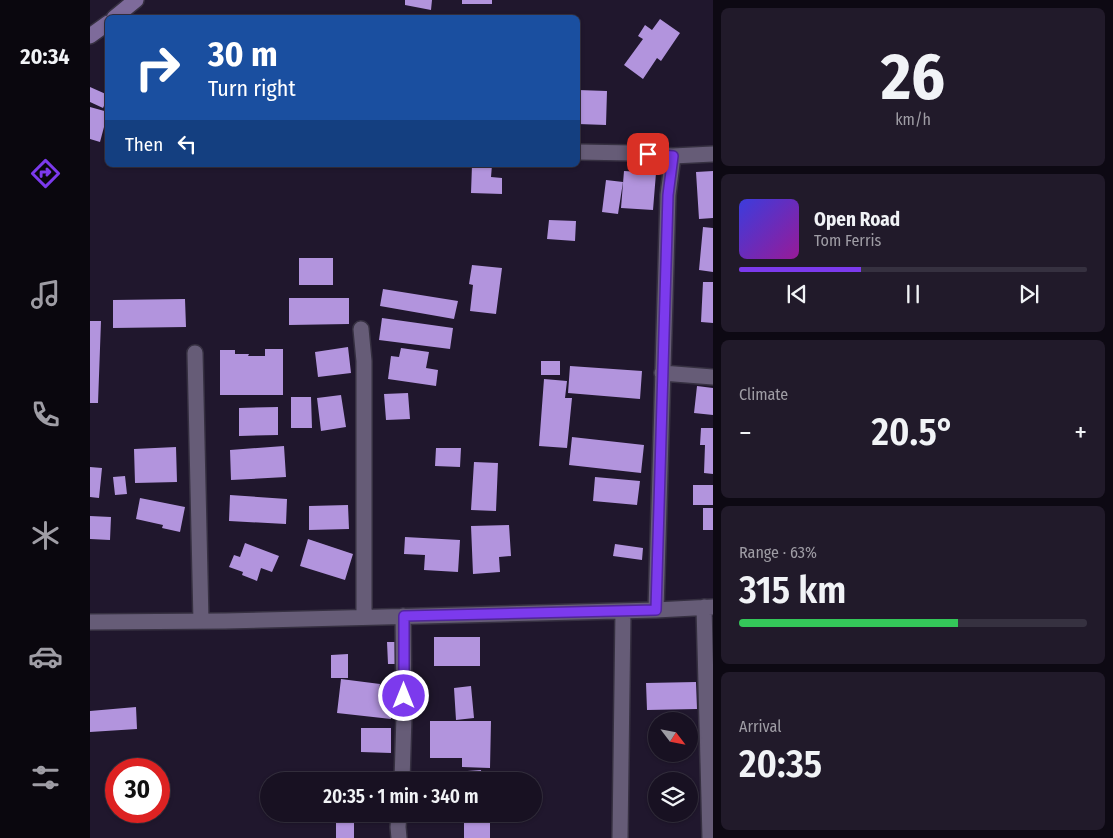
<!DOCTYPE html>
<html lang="en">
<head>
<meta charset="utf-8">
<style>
	:root { --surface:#181122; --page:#211a2a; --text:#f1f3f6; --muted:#9f9da5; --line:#363140; --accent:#7c3aed }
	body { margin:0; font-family:"Fira Sans Condensed",sans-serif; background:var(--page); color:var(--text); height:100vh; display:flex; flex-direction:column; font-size:19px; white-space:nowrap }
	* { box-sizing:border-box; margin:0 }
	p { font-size:16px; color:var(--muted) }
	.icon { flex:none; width:28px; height:28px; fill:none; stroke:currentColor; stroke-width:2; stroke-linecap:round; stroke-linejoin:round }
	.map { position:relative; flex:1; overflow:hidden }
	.panel { display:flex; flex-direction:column; gap:8px; padding:8px; background:#0d0913; width:400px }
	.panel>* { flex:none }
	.guide { position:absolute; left:15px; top:15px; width:475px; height:152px; border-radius:8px; box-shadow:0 1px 4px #0004,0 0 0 1px var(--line); background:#1a4fa0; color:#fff; overflow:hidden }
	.needle { width:32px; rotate:122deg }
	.fabs { position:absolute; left:558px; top:712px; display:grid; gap:10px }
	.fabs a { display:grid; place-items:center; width:50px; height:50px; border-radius:50%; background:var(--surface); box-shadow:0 1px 4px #0004,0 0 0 1px var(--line); font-size:25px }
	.speed { position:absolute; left:15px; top:758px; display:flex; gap:10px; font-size:25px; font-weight:700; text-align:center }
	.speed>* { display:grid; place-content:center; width:65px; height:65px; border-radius:50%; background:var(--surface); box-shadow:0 1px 4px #0004,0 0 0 1px var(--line); line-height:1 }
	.speed .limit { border:8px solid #d22; background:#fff; color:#111 }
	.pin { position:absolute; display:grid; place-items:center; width:42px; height:42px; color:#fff; margin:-21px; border-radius:10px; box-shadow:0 2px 8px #0006 }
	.me { position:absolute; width:55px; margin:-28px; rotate:0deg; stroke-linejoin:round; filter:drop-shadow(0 0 4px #0008) }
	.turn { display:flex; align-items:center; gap:18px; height:105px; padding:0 20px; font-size:22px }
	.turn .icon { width:65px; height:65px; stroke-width:2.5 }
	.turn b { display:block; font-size:35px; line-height:42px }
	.then { display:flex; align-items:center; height:48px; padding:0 20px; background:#0003; gap:10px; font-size:19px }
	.big { font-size:38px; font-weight:600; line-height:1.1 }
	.panel .widget { flex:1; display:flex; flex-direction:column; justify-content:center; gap:8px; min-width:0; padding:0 18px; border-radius:8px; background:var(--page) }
	.panel .dial { align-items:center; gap:0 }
	.dial b { font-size:65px; line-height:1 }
	.song { display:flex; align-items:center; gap:15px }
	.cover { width:60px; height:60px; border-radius:8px; background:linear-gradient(135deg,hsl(240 70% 55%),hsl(300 70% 35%)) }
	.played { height:5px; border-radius:2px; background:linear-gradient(90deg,var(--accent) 35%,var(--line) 35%) }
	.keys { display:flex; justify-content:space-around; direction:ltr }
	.heat { display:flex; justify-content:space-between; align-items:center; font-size:28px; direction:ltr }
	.charge { height:8px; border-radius:4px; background:linear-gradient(90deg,#34c759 63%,var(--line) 0) }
	.trip { position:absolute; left:170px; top:772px; width:282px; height:50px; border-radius:25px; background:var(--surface); box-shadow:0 1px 4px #0004,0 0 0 1px var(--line); font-weight:600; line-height:50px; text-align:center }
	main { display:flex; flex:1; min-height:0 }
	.tab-bar { display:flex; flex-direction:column; width:90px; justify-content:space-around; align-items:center; background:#0a070e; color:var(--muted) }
	.tab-bar .icon { width:35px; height:35px }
	.tab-bar .selected { color:var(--accent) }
	.tab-bar b { font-size:22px; color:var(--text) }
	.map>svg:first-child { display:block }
</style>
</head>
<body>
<main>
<nav class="tab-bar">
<b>20:34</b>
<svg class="icon selected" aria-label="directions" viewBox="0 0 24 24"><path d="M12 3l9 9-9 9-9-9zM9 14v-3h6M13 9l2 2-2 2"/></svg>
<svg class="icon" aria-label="music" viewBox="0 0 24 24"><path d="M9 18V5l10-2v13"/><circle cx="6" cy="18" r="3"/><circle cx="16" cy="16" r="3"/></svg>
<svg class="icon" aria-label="phone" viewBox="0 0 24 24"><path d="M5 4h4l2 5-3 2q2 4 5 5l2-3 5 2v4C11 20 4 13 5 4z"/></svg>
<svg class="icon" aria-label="climate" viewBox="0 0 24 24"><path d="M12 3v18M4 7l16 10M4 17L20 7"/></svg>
<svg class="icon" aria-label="car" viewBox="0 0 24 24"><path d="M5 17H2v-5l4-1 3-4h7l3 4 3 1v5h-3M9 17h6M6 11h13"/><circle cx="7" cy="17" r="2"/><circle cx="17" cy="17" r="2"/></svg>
<svg class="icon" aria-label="filters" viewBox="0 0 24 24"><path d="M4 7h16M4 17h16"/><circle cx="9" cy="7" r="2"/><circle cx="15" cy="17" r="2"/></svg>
</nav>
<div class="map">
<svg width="623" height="838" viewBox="0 0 623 838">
	<rect width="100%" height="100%" fill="#20172d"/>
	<!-- building -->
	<path fill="#b294dd" d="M315 0H342L341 10 315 5Z
		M372 0H402V4H372Z
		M570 19 590 33 571 61 567 58 553 79 534 65 553 39 548 36 555 25 562 30Z
		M0 87 18 95V97L13 108 0 102Z
		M488 90 517 91 516 125 488 124Z
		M0 107 18 112 10 142 0 139Z
		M382 165H402L401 177 412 178V194L381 193Z
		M534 171 566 173 563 210 531 208Z
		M623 171V218L609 219 606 172Z
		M516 180 533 182 528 214 512 212Z
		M459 220 486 221 485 241 457 239Z
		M613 227 623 228V272L609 270Z
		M209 258H243V285H209Z
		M382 265 412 268 406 314 380 311 383 285 379 284Z
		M613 282H623V323L611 322Z
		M293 289 368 301 364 319 290 306Z
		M199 298H259V324L199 325Z
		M95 299 96 327 23 328V300Z
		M292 318 363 328 360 349 289 340Z
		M0 321H11L8 403H0Z
		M258 347 261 373 228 377 225 352Z
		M311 348 339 352 336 368 348 370 346 386 298 379 301 356 309 357Z
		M175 349H193V395H130V350H145V354H159L158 356H175Z
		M451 361H470V375H451Z
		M480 366 552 371 550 399 478 393Z
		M454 379 477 381 475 398H482L477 448 449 446Z
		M607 386 623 388V415L604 413Z
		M318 393 320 419 296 420 294 394Z
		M251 395 256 427 231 431 227 398Z
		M201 397H221L222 428H201Z
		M188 407V435L149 436V408Z
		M611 428H623V474L614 473 615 445H610Z
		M482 437 554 445 551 473 479 465Z
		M194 446 196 477 141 480 140 450Z
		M86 447 87 482 45 483 44 449Z
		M346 448H371L370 467 345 466Z
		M384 462 408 463 406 511 381 510Z
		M0 467 12 468 9 498 0 497Z
		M35 476 37 494 25 495 23 477Z
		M505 477 550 481 547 505 503 501Z
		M603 485H623V505H603Z
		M140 495 197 499 196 524 139 521Z
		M50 498 95 507 90 532 72 528 73 525 46 519Z
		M258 505 259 529 219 530V506Z
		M613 508H623V530H613Z
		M0 516 21 517 20 540 0 539Z
		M419 525 421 556 409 557 410 572 383 574 381 526Z
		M315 537 370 540 368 572 334 570 335 555 314 554Z
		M218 539 263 554 255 580 210 566Z
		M155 543 189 556 182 572 171 568 167 581 152 575 153 572 139 567 144 555 150 557Z
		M525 544 553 548 552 560 523 556Z
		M344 637H390V666H344Z
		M297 642H310L311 664H298Z
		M258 654V678H241V655Z
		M251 679 290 684 289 689 305 691 301 719 247 713Z
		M606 682 607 709 557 710 556 683Z
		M381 686 384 718 366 720 364 688Z
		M46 707 47 729 0 732V711Z
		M340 721H401L400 768 372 767V758H340Z
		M599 722H603V739H599Z
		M271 728H301V753L271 752Z
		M391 770 392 781H350V773Z
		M246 816H264V838H246Z
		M374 823H400V838H374Z"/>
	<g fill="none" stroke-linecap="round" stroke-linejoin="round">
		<!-- street casing -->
		<g stroke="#363041" stroke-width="18">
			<path id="street" d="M488 152 543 153 583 156
				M271 329 274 361V617
				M105 353 111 621
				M572 373 623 377
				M614 607 620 838
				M566 610 578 195 583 156 623 154
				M0 622 135 621 566 610 623 607
				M312 781 314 716 313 616
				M309 814 308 827 309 838
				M530 838 533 611"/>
		</g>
		<!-- secondary casing -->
		<g stroke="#363041" stroke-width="18">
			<path id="secondary" d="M24 18 46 0
				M0 36 18 23"/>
		</g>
		<!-- street -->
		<use href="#street" stroke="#665c77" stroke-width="15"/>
		<!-- secondary -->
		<use href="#secondary" stroke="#7e6b9b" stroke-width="15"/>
	</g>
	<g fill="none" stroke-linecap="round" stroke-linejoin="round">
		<!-- route casing -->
		<g stroke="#51269a" stroke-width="12">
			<path id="route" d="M314 696V616L566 610 578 195 583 156 558 154"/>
		</g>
		<!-- route -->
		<use href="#route" stroke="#7c3aed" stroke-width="9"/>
	</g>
</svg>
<div class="fabs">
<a><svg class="needle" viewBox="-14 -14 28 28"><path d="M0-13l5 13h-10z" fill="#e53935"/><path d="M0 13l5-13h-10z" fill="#9f9da5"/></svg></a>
<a><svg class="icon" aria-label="layers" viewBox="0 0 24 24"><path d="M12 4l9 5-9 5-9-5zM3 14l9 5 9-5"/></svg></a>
</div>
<div class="speed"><div class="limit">30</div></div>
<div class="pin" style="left:558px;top:154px;background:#d93025"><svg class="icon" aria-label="arrive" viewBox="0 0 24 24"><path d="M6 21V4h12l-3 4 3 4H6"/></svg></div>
<svg class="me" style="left:314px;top:696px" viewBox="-20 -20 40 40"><circle r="17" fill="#7c3aed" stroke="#fff" stroke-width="3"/><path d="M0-11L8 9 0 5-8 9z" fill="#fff"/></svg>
<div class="trip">20:35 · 1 min · 340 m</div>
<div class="guide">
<div class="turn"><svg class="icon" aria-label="right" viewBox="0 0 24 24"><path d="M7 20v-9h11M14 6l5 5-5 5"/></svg><div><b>30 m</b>Turn right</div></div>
<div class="then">Then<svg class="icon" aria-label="left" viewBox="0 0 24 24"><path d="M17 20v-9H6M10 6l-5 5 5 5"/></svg></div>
</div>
</div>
<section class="panel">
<div class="widget dial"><b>26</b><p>km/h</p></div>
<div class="widget">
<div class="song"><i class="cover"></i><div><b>Open Road</b><p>Tom Ferris</p></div></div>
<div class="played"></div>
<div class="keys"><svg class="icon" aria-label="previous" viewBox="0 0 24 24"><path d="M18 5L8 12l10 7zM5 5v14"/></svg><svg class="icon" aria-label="pause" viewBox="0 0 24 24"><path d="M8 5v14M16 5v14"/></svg><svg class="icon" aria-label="next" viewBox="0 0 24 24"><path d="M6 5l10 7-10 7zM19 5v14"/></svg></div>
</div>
<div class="widget"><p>Climate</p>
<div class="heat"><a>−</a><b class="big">20.5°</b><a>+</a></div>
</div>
<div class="widget"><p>Range · 63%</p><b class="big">315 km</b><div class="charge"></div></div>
<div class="widget"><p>Arrival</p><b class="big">20:35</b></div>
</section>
</main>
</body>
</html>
